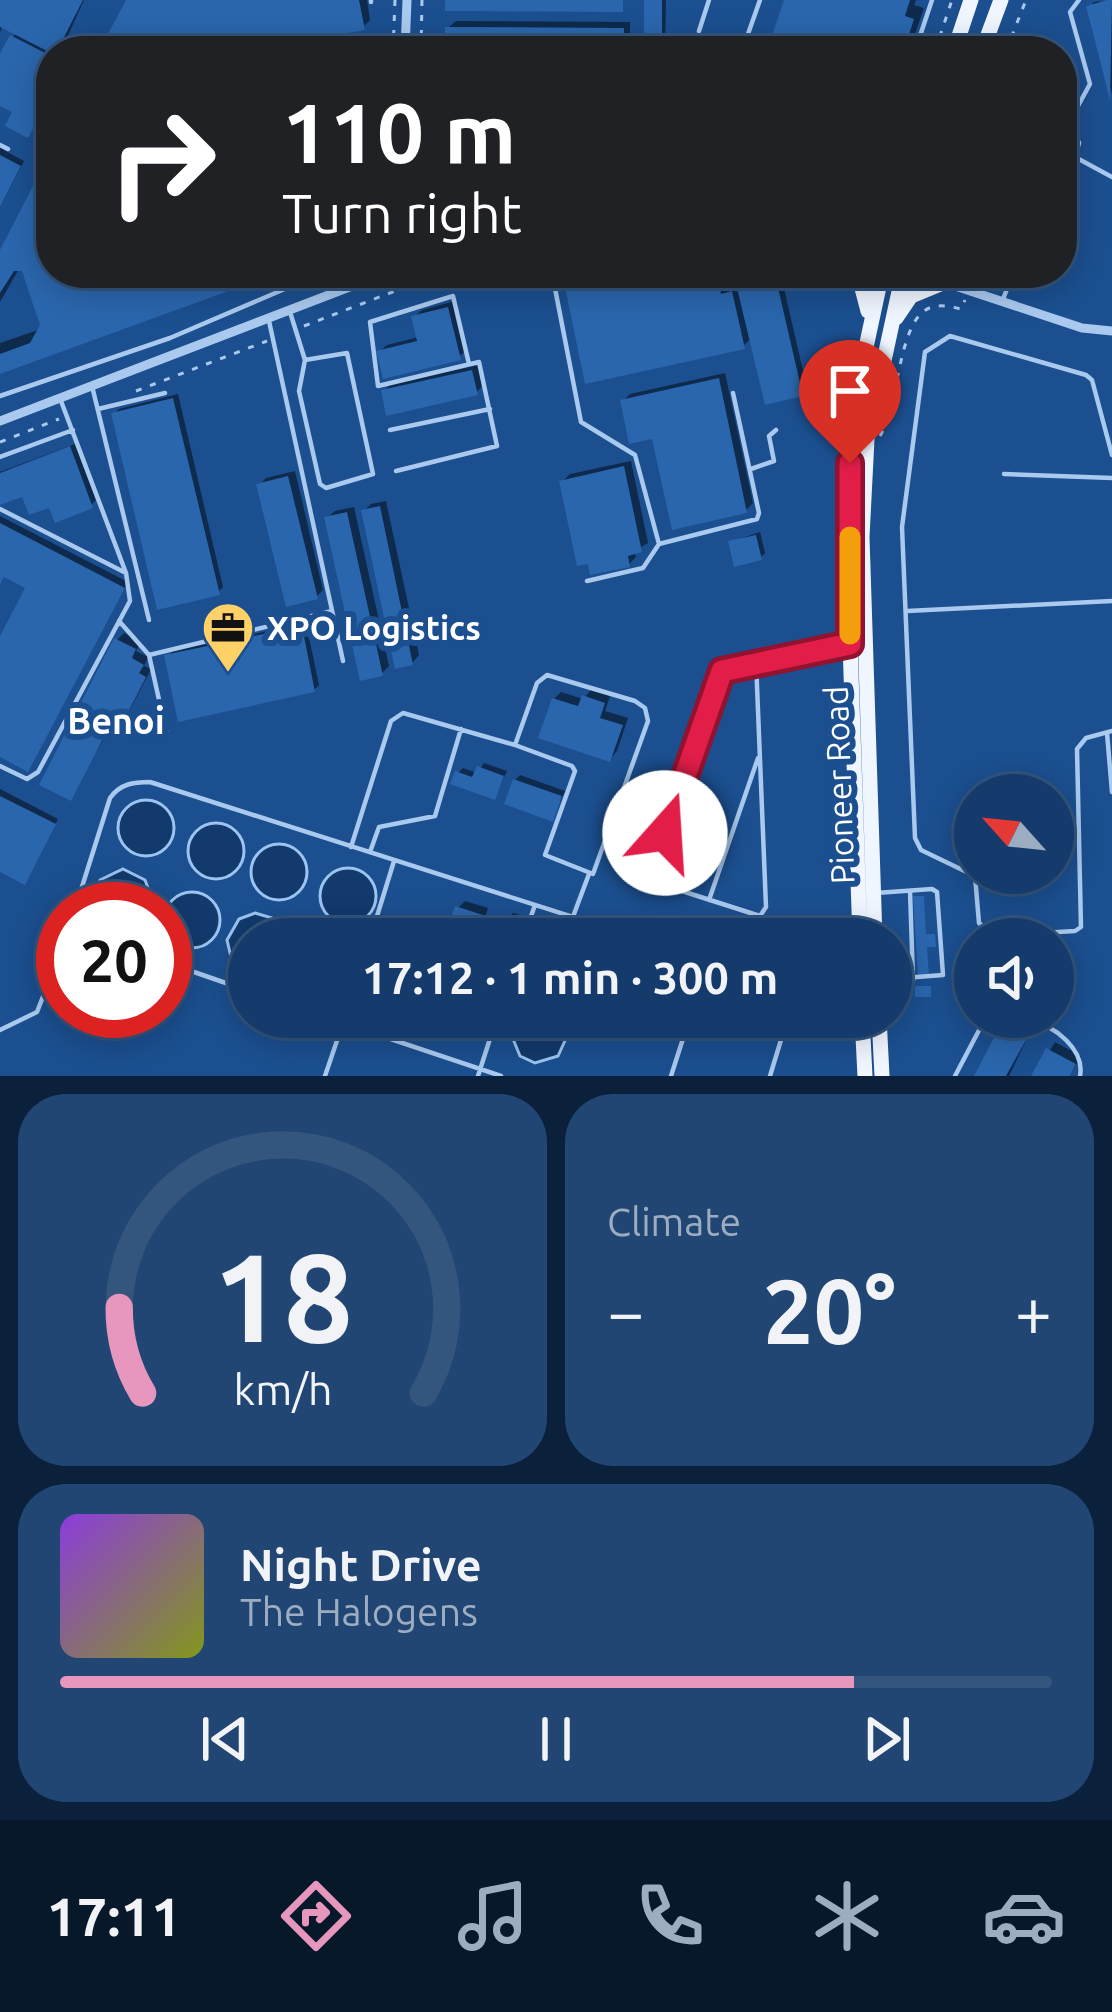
<!DOCTYPE html>
<html lang="en">
<head>
<meta charset="utf-8">
<style>
	:root { --surface:#143b6b; --page:#214673; --text:#f1f3f6; --muted:#9dadc1; --line:#33557e; --accent:#e797bd }
	body { margin:0; font-family:Ubuntu,sans-serif; background:var(--page); color:var(--text); height:100vh; display:flex; flex-direction:column; font-size:45px; white-space:nowrap }
	* { box-sizing:border-box; margin:0 }
	p { font-size:39px; color:var(--muted) }
	.icon { flex:none; width:66px; height:66px; fill:none; stroke:currentColor; stroke-width:2; stroke-linecap:round; stroke-linejoin:round }
	.map { position:relative; height:1076px; overflow:hidden }
	.sheet { display:flex; flex-direction:column; gap:18px; padding:18px; background:#0b203b; flex:1 }
	.sheet>* { flex:none }
	.guide { position:absolute; left:36px; top:36px; width:1041px; height:252px; border-radius:48px; box-shadow:0 6px 30px #0003,0 0 0 3px var(--line); background:#202124; color:#fff; overflow:hidden }
	.needle { width:78px; rotate:297deg }
	.buttons { position:absolute; left:954px; top:774px; display:grid; gap:24px }
	.buttons a { display:grid; place-items:center; width:120px; height:120px; border-radius:50%; background:var(--surface); box-shadow:0 6px 30px #0003,0 0 0 3px var(--line); font-size:60px }
	.speed { position:absolute; left:36px; top:882px; display:flex; gap:24px; font-size:60px; font-weight:700; text-align:center }
	.speed>* { display:grid; place-content:center; width:156px; height:156px; border-radius:50%; background:var(--surface); box-shadow:0 6px 30px #0003,0 0 0 3px var(--line); line-height:1 }
	.speed .limit { border:18px solid #d22; background:#fff; color:#111 }
	.pin { position:absolute; display:grid; place-items:center; width:102px; height:102px; color:#fff; margin:-123px -51px; border-radius:50% 50% 50% 0; rotate:-45deg; box-shadow:0 0 12px #0007 }
	.pin .icon { rotate:45deg }
	.me { position:absolute; width:132px; margin:-66px; rotate:19deg; stroke-linejoin:round; filter:drop-shadow(0 0 9px #0008) }
	.turn { display:flex; align-items:center; gap:42px; height:252px; padding:0 48px; font-size:54px }
	.turn .icon { width:156px; height:156px; stroke-width:2.5 }
	.turn b { display:block; font-size:84px; line-height:102px }
	.big { font-size:90px; font-weight:600; line-height:1.1 }
	.sheet .tile { flex:1; display:flex; flex-direction:column; justify-content:center; gap:18px; min-width:0; padding:0 42px; border-radius:48px; background:var(--page) }
	.sheet .dial { align-items:center; gap:0 }
	.dial svg { height:312px; overflow:visible; fill:none; stroke:var(--line); stroke-width:7; stroke-linecap:round; text-anchor:middle }
	.dial text { fill:var(--text); stroke:none }
	.song { display:flex; align-items:center; gap:36px }
	.cover { width:144px; height:144px; border-radius:18px; background:linear-gradient(135deg,hsl(270 70% 55%),hsl(70 70% 35%)) }
	.played { height:12px; border-radius:6px; background:linear-gradient(90deg,var(--accent) 80%,var(--line) 80%) }
	.keys { display:flex; justify-content:space-around; direction:ltr }
	.heat { display:flex; justify-content:space-between; align-items:center; font-size:66px; direction:ltr }
	.sheet .tiles { flex:1; display:grid; gap:18px; grid-template-columns:1fr 1fr }
	.tile:last-child { grid-column:span 2 }
	.trip { position:absolute; left:228px; top:918px; width:684px; height:120px; border-radius:60px; background:var(--surface); box-shadow:0 6px 30px #0003,0 0 0 3px var(--line); font-weight:600; line-height:120px; text-align:center }
	.tab-bar { display:flex; height:192px; justify-content:space-around; align-items:center; background:#08182b; color:var(--muted) }
	.tab-bar .icon { width:84px; height:84px }
	.tab-bar .active { color:var(--accent) }
	.tab-bar b { font-size:54px; color:var(--text) }
	.map>svg:first-child { display:block }
</style>
</head>
<body>
<div class="map">
<svg width="1112" height="1076" viewBox="0 0 1112 1076">
	<rect width="100%" height="100%" fill="#1b4f8f"/>
	<!-- water -->
	<path fill="#123a6d" stroke="#9cc4f0" stroke-width="3" d="M118 828a28 28 0 1 1 56 0a28 28 0 1 1-56 0Z
		M188 851a28 28 0 1 1 56 0a28 28 0 1 1-56 0Z
		M251 872a28 28 0 1 1 56 0a28 28 0 1 1-56 0Z
		M320 896a28 28 0 1 1 56 0a28 28 0 1 1-56 0Z
		M123 869 145 880 151 896 148 909H97L94 896 100 880Z
		M164 920a28 28 0 1 1 56 0a28 28 0 1 1-56 0Z
		M255 913 272 918 283 939H249V969L231 957 227 940 239 919Z
		M518 1017 562 1018 568 1034 558 1056 535 1063 520 1056 511 1034Z"/>
	<!-- shadow -->
	<path fill="#0007" d="M0 0H84L61 51H51V96L28 135 16 111 0 103V52L3 54 16 32 3 25 0 32Z
		M129 0H367L370 20 363 27 332 32 334 40 317 51H103Z
		M647 0H666L665 51H647Z
		M788 0H916L914 5 924 8 909 51H771Z
		M1112 0V94L1089 7 1094 2Z
		M456 21 630 22V51H448V28Z
		M376 41 379 51H350Z
		M0 148 24 161 0 207Z
		M51 171V273H268L0 370V343L41 329 27 272 19 269 0 302V256L38 184Z
		M620 273H722L726 290 736 288 737 292 746 284 781 275 807 388 802 393 752 338 743 346 568 288 573 283Z
		M455 301 466 350 459 357 379 352 387 345 419 337 414 317 422 310Z
		M479 365 483 385 476 393 384 391 391 384Z
		M725 373 753 503 746 510 654 435 623 401 630 394Z
		M178 394 223 587 218 592 114 414 119 409Z
		M75 444 96 500 91 505 51 504 24 493 0 502V472Z
		M631 461 648 543 634 551 636 557 629 564 562 482 570 474Z
		M295 471 323 590 316 597 259 485 266 478Z
		M386 501 419 655 412 663 364 511 371 504Z
		M354 507 389 666 382 673 327 518 335 511Z
		M0 516 128 582 28 769 0 754V642L29 587 5 575 0 585Z
		M760 532 765 553 760 558 731 542Z
		M306 623 319 685 314 690 168 656 173 651Z
		M124 633 141 642 136 651 148 657 144 666 151 669 120 729 113 736 107 733 70 798 117 640Z
		M591 690 610 696 605 711 628 718 617 751 610 759 554 699 561 692 583 699Z
		M484 763 507 771 494 797 458 773 463 768 477 773Z
		M520 775 565 791 552 818 515 780Z
		M0 789 58 819 29 876 0 869Z
		M465 901 488 908 479 935 489 939H447L458 908Z
		M513 913 523 916 515 939H499L506 920Z
		M1011 1019 1031 1030 1009 1076H977Z
		M1055 1042 1081 1056 1070 1076H1034Z"/>
	<!-- building -->
	<path fill="#2a66ad" d="M0 0H83L57 51 51 53 0 27Z
		M126 0H359L365 30 325 37 326 51H99Z
		M445 0H623V12L445 11Z
		M644 0H662V51H644Z
		M784 0H910L905 16 914 19 904 51H767Z
		M1107 0H1112L1110 100 1086 6Z
		M445 27 624 28V51H445Z
		M10 35 51 56V94L28 138 5 126 12 112 0 106V53Z
		M0 155 21 166 0 207Z
		M51 176V273L275 274 0 374V354L30 343 40 325 22 271H14L0 293V250L35 182Z
		M630 273H717L721 294 732 291 745 349 585 384 565 287Z
		M776 279 803 396 765 405 737 288Z
		M448 307 461 360 383 379 376 351 417 341 411 316Z
		M472 370 478 395 386 416 381 390Z
		M719 378 747 513 672 530 652 439 629 444 620 400Z
		M173 398 220 595 157 610 111 413Z
		M70 446 93 508 55 523 49 508 29 515 22 497 0 505V473Z
		M624 466 642 552 628 556 630 567 590 575 588 564 577 566 559 481Z
		M288 476 318 599 286 607 256 484Z
		M380 506 413 665 395 669 361 510Z
		M347 512 383 676 360 681 324 517Z
		M0 523 125 588 28 772 0 757V636L25 588 4 577 0 585Z
		M756 535 762 560 734 567 728 541Z
		M302 626 315 692 178 722 164 655Z
		M114 638 136 649 132 658 144 665 139 673 146 677 114 740 105 735 71 801 39 785Z
		M582 695 605 703 600 718 623 725 610 762 538 738 552 698 578 706Z
		M477 766 504 776 495 800 450 784 455 771 472 777Z
		M513 779 562 796 553 822 504 804Z
		M0 796 56 824 25 885 0 872Z
		M913 896H924L926 934H935L936 947H927L929 976 918 977Z
		M455 906 483 915 475 939H444Z
		M503 918 518 923 513 939H496Z
		M962 952H975V989L964 990Z
		M915 986H931V997H915Z
		M409 1017H431L424 1038 404 1031Z
		M1001 1024 1027 1038 1006 1076H974Z
		M1046 1048 1076 1064 1070 1076H1031Z"/>
	<g fill="none" stroke-linecap="round" stroke-linejoin="round">
		<!-- path -->
		<path stroke="#a9c9ee" stroke-width="3" stroke-dasharray="6 9" stroke-linecap="butt" d="M393 51 395 0
			M421 51 422 0
			M935 51 952 0
			M1006 51 1026 0
			M955 273 990 286
			M327 280 344 273
			M304 326 442 273
			M136 391 267 341
			M880 436C898 407 898 330 924 311 935 303 948 306 961 309L965 300
			M0 442 59 419"/>
		<!-- lane -->
		<path stroke="#a9c9ee" stroke-width="4.5" d="M371 0V2
			M699 31 709 0
			M438 51V42
			M742 51 760 0
			M915 51 932 0
			M1062 125 1073 130 1079 143 1075 156 1062 163
			M1067 126 1090 84 1070 12 1079 0
			M0 145 8 149
			M1075 157 1112 177
			M552 273 581 422 635 455 659 544
			M1002 302 1013 273
			M290 312 305 360 299 391 320 484 326 488 373 474 347 353 305 360
			M269 321 343 661
			M92 386 149 620
			M0 396 170 338 322 273
			M98 409 165 393
			M390 430 490 409
			M1112 455 1092 380 1086 375 950 336 925 352 902 527 915 838 921 850 975 876 979 923 993 936 1075 931 1081 927 1077 749 1086 738 1112 731
			M0 457 73 430
			M751 469 774 461 769 436 776 430
			M396 471 497 446 479 362 378 386 370 322 453 296 469 364
			M1004 474 1112 478
			M0 509 126 573
			M587 581 643 568 659 544 757 519 759 513 733 393
			M907 611 1112 601
			M119 621 149 655 166 731
			M149 655 332 611
			M756 661 766 907 760 916 657 883 652 872 721 671 756 661 846 645
			M1107 733 1112 792
			M0 766 27 779 38 772 130 601 126 573 61 401
			M351 847 391 721 403 713 515 745 572 766 575 771 545 855 593 874 648 721 645 708 635 701 547 675 537 683 515 745
			M370 852 379 827 435 816 461 729
			M910 891 913 980
			M876 893 932 889 937 892 943 975 891 979
			M709 900 758 758
			M75 909 110 798C120 784 133 782 150 782L642 939
			M574 914 589 874
			M370 939 394 861
			M523 939 535 905
			M165 962 249 991
			M325 1017 501 1076
			M1011 1017C1017 1020 1024 1019 1030 1021 1055 1025 1085 1050 1080 1076
			M0 1030 37 1012 63 945
			M325 1076 345 1017
			M478 1076 497 1017
			M671 1076 690 1017
			M770 1076 788 1017
			M955 1076 986 1017"/>
		<!-- street -->
		<path stroke="#a9c9ee" stroke-width="9" d="M405 51 407 0
			M916 273 1082 328 1112 331
			M0 421 386 273"/>
		<!-- primary -->
		<path stroke="#f0f6ff" stroke-width="15" d="M954 51 971 0
			M982 51 1001 0
			M858 273 868 311
			M896 318 911 296 945 282 939 273
			M860 939 850 644 851 417 882 273
			M875 939 862 537 867 439 903 273
			M862 1017 865 1076
			M879 1017 882 1076"/>
	</g>
	<g fill="none" stroke-linecap="round" stroke-linejoin="round">
		<!-- route casing -->
		<g stroke="#92132f" stroke-width="30">
			<path id="route" d="M665 833 722 671 850 644V463"/>
		</g>
		<!-- route -->
		<use href="#route" stroke="#e11d48" stroke-width="21"/>
		<!-- slow -->
		<path stroke="#f59e0b" stroke-width="21" d="M850 634V537"/>
	</g>
	<!-- icons -->
	<defs>
		<g id="office-pin" transform="scale(2.7)"><path d="M0 17L-7.5 6A9.5 9.5 0 1 1 7.5 6Z" fill="#ffd166" stroke="#1b4f8f"/><path d="M-6-3h4V-5.5h4V-3h4V5H-6ZM-1-4.5V-3h2v-1.5ZM-6 0V1H6V0Z" fill="#111"/></g>
	</defs>
	<g fill-rule="evenodd">
		<use href="#office-pin" x="228" y="628"/>
	</g>
	<g text-anchor="middle" stroke-width="12" stroke-linejoin="round" paint-order="stroke">
		<!-- poi labels -->
		<g font-size="33" font-weight="bold" fill="#fff" stroke="#1b4f8f" text-anchor="start">
			<text x="267" y="640">XPO Logistics</text>
		</g>
		<!-- street labels -->
		<g font-size="33" fill="#fff" stroke="#1b4f8f">
			<text transform="translate(839 785) rotate(-92)" y="12">Pioneer Road</text>
		</g>
		<!-- neighbourhood labels -->
		<g font-size="36" font-weight="bold" fill="#fff" stroke="#1b4f8f">
			<text x="116" y="734">Benoi</text>
		</g>
	</g>
</svg>
<div class="buttons">
<a><svg class="needle" viewBox="-14 -14 28 28"><path d="M0-13l5 13h-10z" fill="#e53935"/><path d="M0 13l5-13h-10z" fill="#9dadc1"/></svg></a>
<a><svg class="icon" aria-label="sound" viewBox="0 0 24 24"><path d="M4 9h4l5-4v14l-5-4H4zM17 9q2 3 0 6"/></svg></a>
</div>
<div class="speed"><div class="limit">20</div></div>
<div class="pin" style="left:850px;top:463px;background:#d93025"><svg class="icon" aria-label="arrive" viewBox="0 0 24 24"><path d="M6 21V4h12l-3 4 3 4H6"/></svg></div>
<svg class="me" style="left:665px;top:833px" viewBox="-20 -20 40 40"><circle r="19" fill="#fff"/><path d="M0-13L10 11 0 6-10 11z" fill="#e11d48"/></svg>
<div class="trip">17:12 · 1 min · 300 m</div>
<div class="guide">
<div class="turn"><svg class="icon" aria-label="right" viewBox="0 0 24 24"><path d="M7 20v-9h11M14 6l5 5-5 5"/></svg><div><b>110 m</b>Turn right</div></div>
</div>
</div>
<section class="sheet">
<div class="tiles">
<div class="tile dial"><svg viewBox="0 0 100 80">
<path d="M14 69A42 42 0 1 1 86 69"/>
<path d="M14 69A42 42 0 0 1 8 47" stroke="#e797bd"/>
<text x="50" y="56" font-size="32" font-weight="700">18</text>
<text x="50" y="72" font-size="11">km/h</text>
</svg></div>
<div class="tile"><p>Climate</p>
<div class="heat"><a>−</a><b class="big">20°</b><a>+</a></div>
</div>
<div class="tile">
<div class="song"><i class="cover"></i><div><b>Night Drive</b><p>The Halogens</p></div></div>
<div class="played"></div>
<div class="keys"><svg class="icon" aria-label="previous" viewBox="0 0 24 24"><path d="M18 5L8 12l10 7zM5 5v14"/></svg><svg class="icon" aria-label="pause" viewBox="0 0 24 24"><path d="M8 5v14M16 5v14"/></svg><svg class="icon" aria-label="next" viewBox="0 0 24 24"><path d="M6 5l10 7-10 7zM19 5v14"/></svg></div>
</div>
</div>
</section>
<nav class="tab-bar">
<b>17:11</b>
<svg class="icon active" aria-label="directions" viewBox="0 0 24 24"><path d="M12 3l9 9-9 9-9-9zM9 14v-3h6M13 9l2 2-2 2"/></svg>
<svg class="icon" aria-label="music" viewBox="0 0 24 24"><path d="M9 18V5l10-2v13"/><circle cx="6" cy="18" r="3"/><circle cx="16" cy="16" r="3"/></svg>
<svg class="icon" aria-label="phone" viewBox="0 0 24 24"><path d="M5 4h4l2 5-3 2q2 4 5 5l2-3 5 2v4C11 20 4 13 5 4z"/></svg>
<svg class="icon" aria-label="climate" viewBox="0 0 24 24"><path d="M12 3v18M4 7l16 10M4 17L20 7"/></svg>
<svg class="icon" aria-label="car" viewBox="0 0 24 24"><path d="M5 17H2v-5l4-1 3-4h7l3 4 3 1v5h-3M9 17h6M6 11h13"/><circle cx="7" cy="17" r="2"/><circle cx="17" cy="17" r="2"/></svg>
</nav>
</body>
</html>
